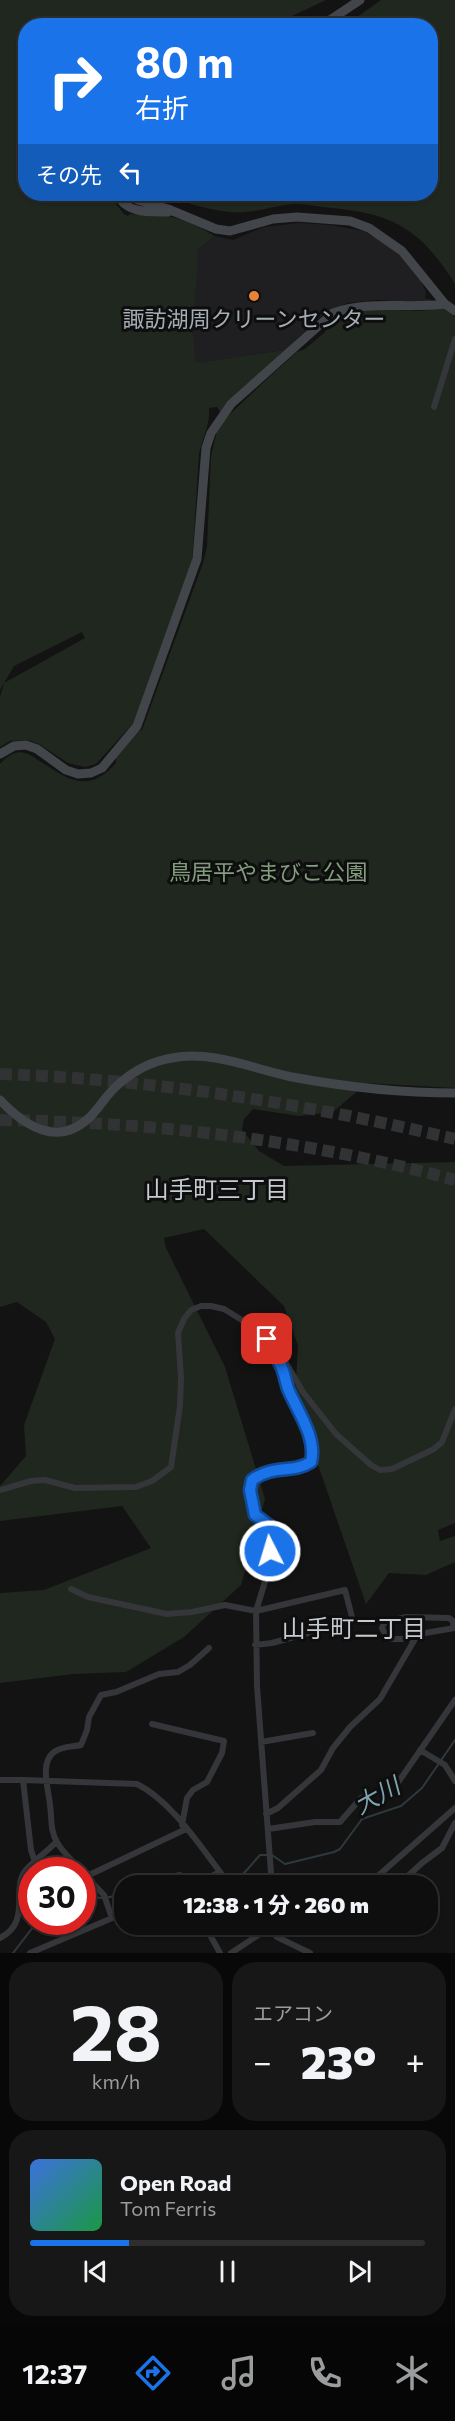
<!DOCTYPE html>
<html lang="ja">
<head>
<meta charset="utf-8">
<style>
	:root { --surface:#0e0e0f; --page:#171718; --text:#f1f3f6; --muted:#9b9c9e; --line:#2e2e2f; --accent:#1a73e8 }
	body { margin:0; font-family:Commissioner,"Noto Sans JP",sans-serif; background:var(--page); color:var(--text); height:100vh; display:flex; flex-direction:column; font-size:22px; white-space:nowrap }
	* { box-sizing:border-box; margin:0 }
	p { font-size:20px; color:var(--muted) }
	.icon { flex:none; width:33px; height:33px; fill:none; stroke:currentColor; stroke-width:2; stroke-linecap:round; stroke-linejoin:round }
	.map { position:relative; height:1953px; overflow:hidden }
	.details { display:flex; flex-direction:column; gap:9px; padding:9px; background:#080808; flex:1 }
	.details>* { flex:none }
	.top-card { position:absolute; left:18px; top:18px; width:420px; height:183px; border-radius:24px; box-shadow:0 2px 4px #0004,0 0 0 2px var(--line); background:#1a73e8; color:#fff; overflow:hidden }
	.speed { position:absolute; left:18px; top:1857px; display:flex; gap:12px; font-size:30px; font-weight:700; text-align:center }
	.speed>* { display:grid; place-content:center; width:78px; height:78px; border-radius:50%; background:var(--surface); box-shadow:0 2px 4px #0004,0 0 0 2px var(--line); line-height:1 }
	.speed .limit { border:9px solid #d22; background:#fff; color:#111 }
	.pin { position:absolute; display:grid; place-items:center; width:51px; height:51px; color:#fff; margin:-26px; border-radius:12px; box-shadow:0 3px 9px #0006 }
	.me { position:absolute; width:66px; margin:-33px; rotate:355deg; stroke-linejoin:round; filter:drop-shadow(0 0 4px #0008) }
	.turn { display:flex; align-items:center; gap:21px; height:126px; padding:0 18px; font-size:27px }
	.turn .icon { width:78px; height:78px; stroke-width:2.5 }
	.turn b { display:block; font-size:42px; line-height:51px }
	.then { display:flex; align-items:center; height:57px; padding:0 18px; background:#0003; gap:12px; font-size:22px }
	.big { font-size:45px; font-weight:800; line-height:1.1 }
	.details .widget { flex:1; display:flex; flex-direction:column; justify-content:center; gap:9px; min-width:0; padding:0 21px; border-radius:24px; background:var(--page) }
	.details .dial { align-items:center; gap:0 }
	.dial b { font-size:78px; line-height:1 }
	.song { display:flex; align-items:center; gap:18px }
	.cover { width:72px; height:72px; border-radius:9px; background:linear-gradient(135deg,hsl(220 70% 55%),hsl(140 70% 35%)) }
	.played { height:6px; border-radius:3px; background:linear-gradient(90deg,var(--accent) 25%,var(--line) 25%) }
	.keys { display:flex; justify-content:space-around; direction:ltr }
	.heat { display:flex; justify-content:space-between; align-items:center; font-size:33px; direction:ltr }
	.details .tiles { flex:1; display:grid; gap:9px; grid-template-columns:1fr 1fr }
	.widget:last-child { grid-column:span 2 }
	.trip { position:absolute; left:114px; top:1875px; width:324px; height:60px; border-radius:24px; background:var(--surface); box-shadow:0 2px 4px #0004,0 0 0 2px var(--line); font-weight:800; line-height:60px; text-align:center }
	.tabs { display:flex; height:96px; justify-content:space-around; align-items:center; background:#060606; color:var(--muted) }
	.tabs .icon { width:42px; height:42px }
	.tabs .selected { color:var(--accent) }
	.tabs b { font-size:27px; color:var(--text) }
	.map>svg:first-child { display:block }
</style>
</head>
<body>
<div class="map">
<svg width="455" height="1953" viewBox="0 0 455 1953">
	<rect width="100%" height="100%" fill="#131314"/>
	<!-- built -->
	<path fill="#1f1f21" d="M299 223 330 225 363 231 386 243 397 251 421 281 426 292 425 298 431 300 430 303 377 300 347 303 321 316 285 350 191 364 178 265 215 236 233 240 264 227Z"/>
	<!-- green -->
	<path fill="#20271f" d="M0 0H326L273 25 26 26V194H108L124 214 128 216 130 214C141 216 149 214 160 215 178 216 199 227 215 236L197 250 198 262 192 329 196 363 285 350 220 412 217 407 209 408C210 426 203 436 199 454L192 564 136 720 96 764 85 767 68 763 39 744 28 740 10 741 0 747V697L4 683 85 638 82 632 14 666 0 690Z
		M381 0H455V284C421 230 395 214 332 208 320 207 307 204 295 204 278 205 261 211 245 212 225 214 185 205 169 194H430V26L346 25Z
		M441 307 455 317V1088L367 1083 333 1112 299 1116 253 1109 244 1119 242 1130 259 1151 284 1166 455 1162V1523L438 1530 440 1541 455 1536V1562L426 1575 389 1573 366 1604 295 1398 298 1346 284 1306 204 1229 164 1238 166 1248 225 1367 265 1499 241 1585 184 1637 126 1672 73 1674 0 1683V1593L44 1590 151 1548 122 1506 0 1521V1486L26 1456 24 1425 55 1339 46 1322 17 1302 0 1307V764C6 757 15 750 25 753 30 754 36 759 41 762 69 780 89 794 116 763V757L137 731 142 730 203 563 207 547 211 456 217 431 228 416 268 378 297 352 305 349 325 332 328 321C338 316 348 311 359 310 386 306 415 316 441 307Z"/>
	<g fill="none" stroke-linecap="round" stroke-linejoin="round">
		<!-- stream -->
		<path stroke="#2d393c" stroke-width="2" d="M204 1882C236 1889 240 1877 260 1855H272L285 1864 334 1852 340 1849 362 1819 401 1806 422 1788 455 1740
			M139 1886 148 1879 180 1873 198 1881
			M82 1897 105 1898 124 1894
			M13 1953 37 1922"/>
		<!-- highway-tunnel -->
		<path stroke="#303234" stroke-width="12" stroke-dasharray="12 6" stroke-linecap="butt" d="M0 1074C153 1079 306 1104 455 1139
			M0 1120C152 1122 308 1140 455 1180"/>
		<!-- street -->
		<path stroke="#343639" stroke-width="6" d="M434 407 455 339
			M0 1490 31 1481 45 1480 75 1488 136 1487 152 1481 171 1467 180 1406 181 1377 178 1333 184 1319 191 1310 201 1306H211L224 1309 245 1322 267 1339 279 1351 303 1392 336 1434 371 1465 380 1470 392 1469 434 1449 442 1442 455 1409
			M71 1589 88 1597 167 1614 192 1612 225 1605 256 1611 257 1686 272 1886
			M415 1639H388L382 1628 384 1623 406 1617 449 1618 453 1621V1628
			M255 1645 272 1643 353 1621 345 1590 256 1611 267 1575 273 1528 255 1515 250 1490 252 1480C275 1464 292 1474 311 1462 317 1439 298 1412 289 1391 285 1383 285 1373 281 1364 276 1355 269 1350 267 1340
			M152 1724 224 1741 222 1753 207 1782 193 1790 187 1798 182 1825
			M261 1742 313 1733
			M420 1750 445 1765 455 1781
			M0 1780H23L31 1850 35 1862
			M23 1780 137 1784C175 1803 204 1853 231 1886
			M266 1814 278 1808 321 1770 333 1748 350 1727 380 1699 415 1639 425 1633 455 1628
			M268 1829 315 1822H340L361 1798 397 1784 455 1700
			M39 1860 48 1870
			M81 1870C74 1862 62 1852 57 1842 50 1831 52 1818 50 1805 49 1791 39 1763 54 1752 62 1746 72 1747 81 1745L87 1730 89 1717 101 1695 116 1692 159 1674 178 1672 190 1665 209 1648
			M84 1874 104 1895 112 1918
			M87 1876 186 1829
			M191 1886 220 1872
			M364 1886 379 1875 455 1808
			M397 1886 422 1863 442 1848 455 1823
			M19 1911 32 1908
			M204 1924 220 1953
			M264 1924 277 1937 310 1953
			M0 1938C32 1922 11 1889 25 1871 32 1862 48 1851 56 1842
			M30 1953 124 1913
			M231 1953 275 1924"/>
		<!-- secondary -->
		<path stroke="#424549" stroke-width="9" d="M321 26 360 0
			M117 194C126 214 149 212 168 212
			M131 194 138 200 168 209 216 229 230 231 273 219 297 217 350 221 369 228 402 251 445 304 455 311
			M0 754 14 746 26 745 37 749 66 770 78 774 91 773 102 768 137 726 197 559 206 448 211 433 231 404 333 313C368 300 408 309 445 304
			M0 1100C25 1126 58 1148 90 1117 101 1106 108 1092 120 1083 135 1070 153 1061 172 1058 213 1050 253 1069 292 1077 346 1087 401 1093 455 1093"/>
	</g>
	<g fill="none" stroke-linecap="round" stroke-linejoin="round">
		<!-- route casing -->
		<g stroke="#114b97" stroke-width="15">
			<path id="route" d="M267 1339C269 1350 276 1355 280 1364 285 1372 285 1382 289 1391 298 1412 317 1438 311 1462 292 1474 274 1464 252 1480L250 1490 255 1515 273 1528 270 1551"/>
		</g>
		<!-- route -->
		<use href="#route" stroke="#1a73e8" stroke-width="10"/>
	</g>
	<!-- markers -->
	<circle fill="#e78338" stroke="#0e0e0f" stroke-width="2" cx="254" cy="296" r="6"/>
	<g text-anchor="middle" stroke-width="6" stroke-linejoin="round" paint-order="stroke">
		<!-- poi labels -->
		<g font-size="22" fill="#a5adb4" stroke="#0e0e0f">
			<text x="254" y="327">諏訪湖周クリーンセンター</text>
		</g>
		<!-- park labels -->
		<g font-size="22" fill="#839e7d" stroke="#0e0e0f">
			<text x="268" y="880">鳥居平やまびこ公園</text>
		</g>
		<!-- neighbourhood labels -->
		<g font-size="24" fill="#c6cbd0" stroke="#0e0e0f">
			<text x="217" y="1198">山手町三丁目</text>
			<text x="354" y="1637">山手町二丁目</text>
		</g>
		<!-- water labels -->
		<g font-size="24" font-style="italic" fill="#7ea2ae" stroke="#0e0e0f">
			<text transform="translate(377 1796) rotate(-29)" y="8">大川</text>
		</g>
	</g>
</svg>
<div class="speed"><div class="limit">30</div></div>
<div class="pin" style="left:267px;top:1339px;background:#d93025"><svg class="icon" aria-label="arrive" viewBox="0 0 24 24"><path d="M6 21V4h12l-3 4 3 4H6"/></svg></div>
<svg class="me" style="left:270px;top:1551px" viewBox="-20 -20 40 40"><circle r="17" fill="#1a73e8" stroke="#fff" stroke-width="3"/><path d="M0-11L8 9 0 5-8 9z" fill="#fff"/></svg>
<div class="trip">12:38 · 1 分 · 260 m</div>
<div class="top-card">
<div class="turn"><svg class="icon" aria-label="right" viewBox="0 0 24 24"><path d="M7 20v-9h11M14 6l5 5-5 5"/></svg><div><b>80 m</b>右折</div></div>
<div class="then">その先<svg class="icon" aria-label="left" viewBox="0 0 24 24"><path d="M17 20v-9H6M10 6l-5 5 5 5"/></svg></div>
</div>
</div>
<section class="details">
<div class="tiles">
<div class="widget dial"><b>28</b><p>km/h</p></div>
<div class="widget"><p>エアコン</p>
<div class="heat"><a>−</a><b class="big">23°</b><a>+</a></div>
</div>
<div class="widget">
<div class="song"><i class="cover"></i><div><b>Open Road</b><p>Tom Ferris</p></div></div>
<div class="played"></div>
<div class="keys"><svg class="icon" aria-label="previous" viewBox="0 0 24 24"><path d="M18 5L8 12l10 7zM5 5v14"/></svg><svg class="icon" aria-label="pause" viewBox="0 0 24 24"><path d="M8 5v14M16 5v14"/></svg><svg class="icon" aria-label="next" viewBox="0 0 24 24"><path d="M6 5l10 7-10 7zM19 5v14"/></svg></div>
</div>
</div>
</section>
<nav class="tabs">
<b>12:37</b>
<svg class="icon selected" aria-label="directions" viewBox="0 0 24 24"><path d="M12 3l9 9-9 9-9-9zM9 14v-3h6M13 9l2 2-2 2"/></svg>
<svg class="icon" aria-label="music" viewBox="0 0 24 24"><path d="M9 18V5l10-2v13"/><circle cx="6" cy="18" r="3"/><circle cx="16" cy="16" r="3"/></svg>
<svg class="icon" aria-label="phone" viewBox="0 0 24 24"><path d="M5 4h4l2 5-3 2q2 4 5 5l2-3 5 2v4C11 20 4 13 5 4z"/></svg>
<svg class="icon" aria-label="climate" viewBox="0 0 24 24"><path d="M12 3v18M4 7l16 10M4 17L20 7"/></svg>
</nav>
</body>
</html>
